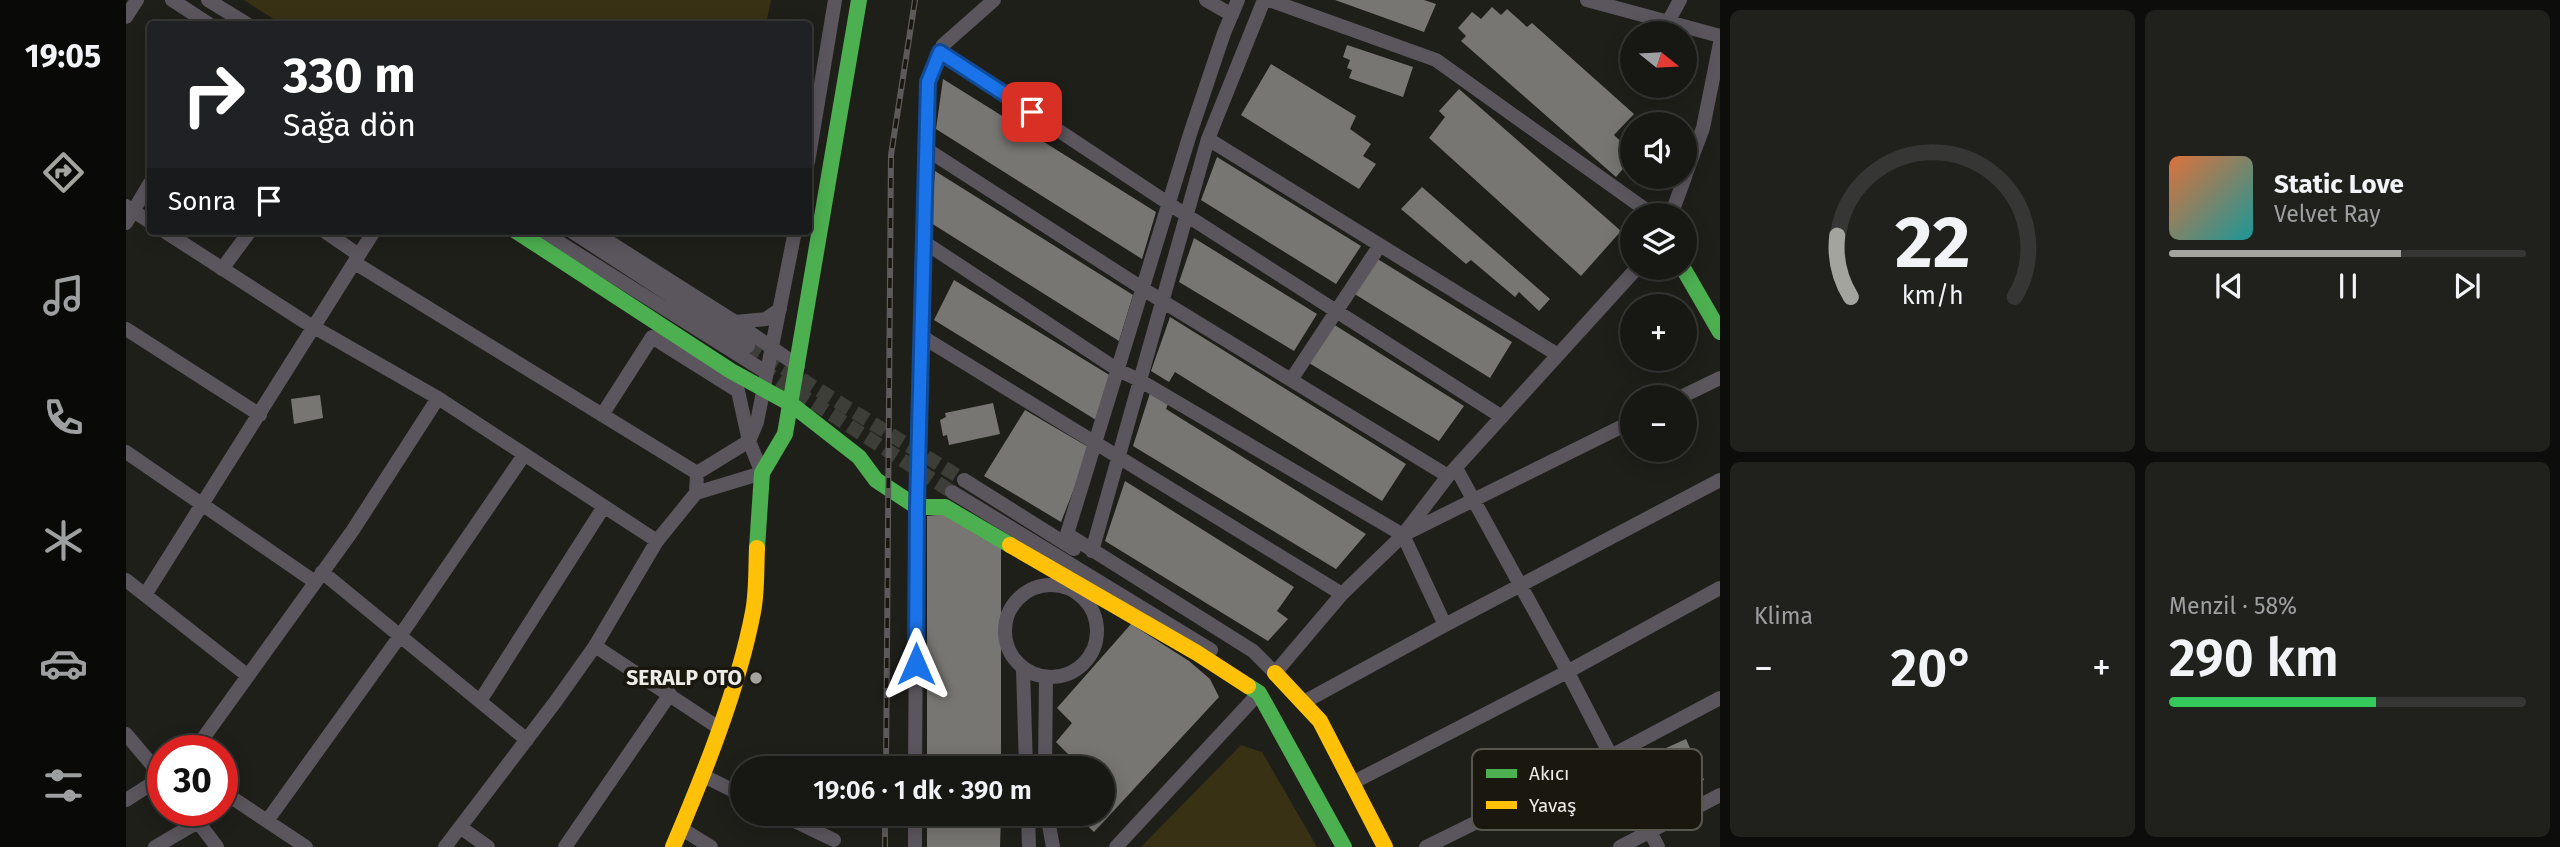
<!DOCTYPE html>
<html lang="tr">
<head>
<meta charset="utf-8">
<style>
	:root { --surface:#171714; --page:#20201d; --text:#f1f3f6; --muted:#9e9fa0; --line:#363634; --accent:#a4a49e }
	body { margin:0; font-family:"Fira Sans",sans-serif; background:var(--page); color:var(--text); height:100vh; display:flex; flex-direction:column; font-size:26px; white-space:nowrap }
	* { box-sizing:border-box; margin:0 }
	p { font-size:23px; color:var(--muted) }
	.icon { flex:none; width:38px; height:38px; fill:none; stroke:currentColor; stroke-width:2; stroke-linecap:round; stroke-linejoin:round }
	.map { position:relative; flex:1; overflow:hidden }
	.details { display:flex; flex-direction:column; gap:10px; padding:10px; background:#0d0d0b; width:840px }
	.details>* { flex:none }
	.guide { position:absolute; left:21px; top:21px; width:665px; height:214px; border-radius:7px; box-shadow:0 4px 18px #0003,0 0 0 2px var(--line); background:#202124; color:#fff; overflow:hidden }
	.needle { width:46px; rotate:108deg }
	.fabs { position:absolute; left:1494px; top:21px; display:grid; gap:14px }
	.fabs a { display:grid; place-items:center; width:77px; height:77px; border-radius:50%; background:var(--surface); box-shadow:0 4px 18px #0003,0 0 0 2px var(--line); font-size:35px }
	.speed { position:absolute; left:21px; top:735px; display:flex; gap:14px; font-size:35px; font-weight:700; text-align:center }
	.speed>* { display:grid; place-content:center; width:91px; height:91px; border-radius:50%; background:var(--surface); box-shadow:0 4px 18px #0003,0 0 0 2px var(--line); line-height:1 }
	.speed .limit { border:10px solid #d22; background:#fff; color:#111 }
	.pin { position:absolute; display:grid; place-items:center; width:60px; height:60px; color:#fff; margin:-30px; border-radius:14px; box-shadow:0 4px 10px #0006 }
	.me { position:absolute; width:77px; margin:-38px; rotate:0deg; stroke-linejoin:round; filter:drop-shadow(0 0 5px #0008) }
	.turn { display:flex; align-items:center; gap:24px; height:147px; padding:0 21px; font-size:32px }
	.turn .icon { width:91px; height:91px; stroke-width:2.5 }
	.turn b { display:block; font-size:49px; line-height:60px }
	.then { display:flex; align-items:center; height:66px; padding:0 21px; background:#0003; gap:14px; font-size:26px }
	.big { font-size:52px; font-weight:600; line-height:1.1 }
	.details .tile { flex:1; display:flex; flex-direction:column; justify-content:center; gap:10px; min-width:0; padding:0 24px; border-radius:10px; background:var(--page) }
	.details .dial { align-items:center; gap:0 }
	.dial svg { height:182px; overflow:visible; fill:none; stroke:var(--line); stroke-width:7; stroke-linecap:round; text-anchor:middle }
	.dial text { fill:var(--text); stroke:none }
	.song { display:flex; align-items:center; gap:21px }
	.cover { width:84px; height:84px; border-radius:10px; background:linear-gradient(135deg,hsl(20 70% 55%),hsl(180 70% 35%)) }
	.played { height:7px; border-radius:4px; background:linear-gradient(90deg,var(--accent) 65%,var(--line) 65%) }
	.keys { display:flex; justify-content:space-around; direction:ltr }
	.heat { display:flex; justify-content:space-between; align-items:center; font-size:38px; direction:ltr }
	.charge { height:10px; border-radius:5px; background:linear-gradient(90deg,#34c759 58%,var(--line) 0) }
	.details .tiles { flex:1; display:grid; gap:10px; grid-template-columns:repeat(2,1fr) }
	.trip { position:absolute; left:604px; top:756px; width:385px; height:70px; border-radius:35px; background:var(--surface); box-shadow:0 4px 18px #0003,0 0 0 2px var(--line); font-weight:600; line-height:70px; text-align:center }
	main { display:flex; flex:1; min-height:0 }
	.dock { display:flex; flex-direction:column; width:126px; justify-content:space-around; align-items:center; background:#090908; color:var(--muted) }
	.dock .icon { width:49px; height:49px }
	.dock .on { color:var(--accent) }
	.dock b { font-size:32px; color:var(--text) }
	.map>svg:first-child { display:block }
</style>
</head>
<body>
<main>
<nav class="dock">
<b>19:05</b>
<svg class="icon on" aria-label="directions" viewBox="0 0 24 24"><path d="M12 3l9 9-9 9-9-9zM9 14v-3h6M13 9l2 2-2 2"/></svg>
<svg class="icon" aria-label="music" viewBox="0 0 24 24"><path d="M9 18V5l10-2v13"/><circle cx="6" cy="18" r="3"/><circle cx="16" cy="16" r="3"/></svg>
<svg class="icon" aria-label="phone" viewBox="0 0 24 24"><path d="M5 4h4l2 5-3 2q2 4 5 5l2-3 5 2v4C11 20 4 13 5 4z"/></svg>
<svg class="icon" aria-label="climate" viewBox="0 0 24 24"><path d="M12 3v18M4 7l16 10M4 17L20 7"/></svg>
<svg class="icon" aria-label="car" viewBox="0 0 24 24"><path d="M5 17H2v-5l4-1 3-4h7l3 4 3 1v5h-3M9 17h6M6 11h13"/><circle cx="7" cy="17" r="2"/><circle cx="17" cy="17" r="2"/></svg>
<svg class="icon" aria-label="filters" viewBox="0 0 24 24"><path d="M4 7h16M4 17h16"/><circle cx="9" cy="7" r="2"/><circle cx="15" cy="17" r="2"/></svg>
</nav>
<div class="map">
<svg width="1594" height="847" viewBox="0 0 1594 847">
	<rect width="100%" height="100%" fill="#1f1f1a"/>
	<!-- green -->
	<path fill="#393114" d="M118 0H645L640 24H155Z
		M1115 745 1136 752 1191 847H1015Z"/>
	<!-- building -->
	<path fill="#777672" d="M1209 0H1298L1310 4 1298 32Z
		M1366 7 1375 15 1381 9 1401 27 1406 23 1508 114 1488 135 1507 153V157L1490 177 1335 41 1340 36 1332 28 1346 12 1355 19Z
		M1221 45 1287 67 1277 97 1223 78 1226 70 1221 68 1224 60 1217 57Z
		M1145 64 1230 116 1224 129 1245 144 1237 156 1250 164 1233 189 1115 115Z
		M817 79 1030 212 1016 259 810 129Z
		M1333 89 1495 231 1455 276 1303 138 1319 117 1313 111Z
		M1091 157 1235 246 1210 284 1075 200Z
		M809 171 1007 295 993 341 805 223Z
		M1296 187 1424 299 1413 311 1393 292 1389 297 1345 260 1340 264 1275 209Z
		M1068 238 1191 314 1168 351 1053 282Z
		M1250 258 1386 342 1364 378 1227 293Z
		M828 280 985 376 970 420 808 320Z
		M1044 317 1280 464 1256 501 1049 372 1043 382 1025 371Z
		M1207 324 1338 406 1313 441 1183 363Z
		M1024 393 1042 404 1040 409 1240 534 1210 569 1007 446Z
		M194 395 197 418 168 424 165 399Z
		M867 403 874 434 823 445 821 435 817 436 814 420 820 417 819 413Z
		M899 410 964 448 935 522 858 476Z
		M999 481 1168 587 1151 611 1162 619 1142 641 979 541Z
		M820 514 875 546V768H801V516Z
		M1005 624 1063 661 1084 679 1093 697 968 832 949 814H976V768H936L945 757 930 742 946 723 931 708Z
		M1560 739 1578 780 1536 799 1518 758Z
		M801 814H875L874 847H801Z"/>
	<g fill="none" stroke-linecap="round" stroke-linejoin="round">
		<!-- street-tunnel -->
		<path stroke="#3e3e38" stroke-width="14" stroke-dasharray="14 7" stroke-linecap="butt" d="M622 346 838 480
			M635 369 826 492"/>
		<!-- street -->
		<path stroke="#5b555d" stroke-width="14" d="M46 0 83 24
			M82 0 121 24
			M1080 0 1106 15
			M1112 0 1098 33 1064 134 941 534 1127 651 1149 673
			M1143 0 1310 60 1527 215
			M1461 0 1594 36
			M0 17 11 0
			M1542 22 1554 0
			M814 52 1060 215 1376 417
			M1082 139 1432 355
			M800 149 1036 301 1322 476
			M682 162 709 0
			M1559 176 1577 128 1594 43
			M0 206 24 222
			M1545 215 1559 177
			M0 223 24 183
			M38 231 179 322 312 398 531 541
			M198 231 233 255
			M415 231 635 369
			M445 231 622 346
			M466 231 609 322 640 319 654 309
			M798 242 992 370 1013 380 1277 535
			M229 263 571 473
			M96 269 124 231
			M609 322 672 366
			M0 329 134 415
			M795 336 1216 594
			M1165 380 1254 245
			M1555 397 1594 378
			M476 415 526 337 612 391 623 441 636 473 570 493
			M0 452 189 582
			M1330 468 1436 661 1532 847
			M571 473 623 441 631 422 669 231
			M838 480 948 549
			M826 492 1085 650
			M966 551 1082 139 1138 0
			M196 572 401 740
			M0 580 122 676
			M879 631a46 46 0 1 1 92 0a46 46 0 1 1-92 0Z
			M19 595 248 231
			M1319 625 1277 535 1507 421
			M469 646 593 728
			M897 668 900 768
			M1149 673 1216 594 1277 535 1322 476 1511 268
			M354 701 477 508
			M1178 702 1319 625 1594 480
			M0 734 37 778
			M68 751 227 530 312 398
			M789 768 791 507 802 82 817 45 868 0
			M919 768 920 677
			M576 775 616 795
			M1226 783 1441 672 1594 588
			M96 791 180 847
			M0 800 36 777
			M63 810 91 847
			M654 814 708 840
			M902 814 903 847
			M921 814 927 847
			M141 821 274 636 398 455
			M334 827 362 847
			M556 829 585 847
			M29 847 72 822
			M319 847 430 701 469 646 531 541 570 493 571 473
			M439 847 544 694
			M789 847V814
			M990 847 1133 693 1128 689
			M1300 847 1485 756 1594 698
			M1494 847 1594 795"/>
		<!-- fast -->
		<path stroke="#4caf50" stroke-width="16" d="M390 231 605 371 665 404 733 457 750 480 791 507H819L884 545
			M1557 268 1594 332
			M631 548 636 473 659 434 733 0
			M1122 686 1133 693 1218 847"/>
		<!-- slow -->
		<path stroke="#ffc107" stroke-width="16" d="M884 545 1071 653 1122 686
			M1149 673 1194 721 1259 847
			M547 847C578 774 612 690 627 612 631 592 630 569 631 548"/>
		<!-- rail casing -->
		<g stroke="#5d5a5b" stroke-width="6">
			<path id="rail" d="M760 768 765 155 789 0
				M759 847V814"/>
		</g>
		<!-- rail -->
		<use href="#rail" stroke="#19170e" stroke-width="3.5" stroke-dasharray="10" stroke-linecap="butt"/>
	</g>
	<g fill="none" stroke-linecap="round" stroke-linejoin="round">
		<!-- route casing -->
		<g stroke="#114b97" stroke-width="18">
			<path id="route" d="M790 664 791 507 802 82 814 52 906 112"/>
		</g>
		<!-- route -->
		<use href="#route" stroke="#1a73e8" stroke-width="12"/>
	</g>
	<!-- markers -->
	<circle fill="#a4a49e" stroke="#19170e" stroke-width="2.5" cx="630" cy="678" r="7"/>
	<g text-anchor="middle" stroke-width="7" stroke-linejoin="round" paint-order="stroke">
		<!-- poi labels -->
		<g font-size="21" font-weight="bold" fill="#ecebe5" stroke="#19170e" text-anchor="end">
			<text x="616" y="685">SERALP OTO</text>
		</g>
	</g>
	<!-- legend -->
	<rect x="1346" y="749" width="230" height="81" rx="10" fill="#19170e" stroke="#58574e" stroke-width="2"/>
	<rect x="1360" y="769" width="31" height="9" fill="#4caf50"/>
	<rect x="1360" y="801" width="31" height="8" fill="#ffc107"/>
	<g font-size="19" fill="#ecebe5">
		<text x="1403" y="780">Akıcı</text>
		<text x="1403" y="812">Yavaş</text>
	</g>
</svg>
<div class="fabs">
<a><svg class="needle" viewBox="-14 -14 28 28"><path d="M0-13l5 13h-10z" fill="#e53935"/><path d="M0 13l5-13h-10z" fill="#9e9fa0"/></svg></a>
<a><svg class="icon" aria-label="sound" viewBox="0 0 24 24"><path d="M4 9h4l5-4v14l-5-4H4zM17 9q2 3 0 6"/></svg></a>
<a><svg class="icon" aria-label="layers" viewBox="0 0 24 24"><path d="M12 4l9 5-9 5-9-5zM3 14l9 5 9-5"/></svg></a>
<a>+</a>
<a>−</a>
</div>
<div class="speed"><div class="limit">30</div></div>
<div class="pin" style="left:906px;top:112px;background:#d93025"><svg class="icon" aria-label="arrive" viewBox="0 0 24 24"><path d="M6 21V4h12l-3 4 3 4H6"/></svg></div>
<svg class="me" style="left:790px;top:664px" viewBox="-20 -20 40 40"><path d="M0-17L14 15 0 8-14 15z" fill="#1a73e8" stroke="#fff" stroke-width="4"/></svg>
<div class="trip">19:06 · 1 dk · 390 m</div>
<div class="guide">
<div class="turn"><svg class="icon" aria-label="right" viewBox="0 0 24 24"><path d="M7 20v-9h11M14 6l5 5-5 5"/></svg><div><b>330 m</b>Sağa dön</div></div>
<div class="then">Sonra<svg class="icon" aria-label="arrive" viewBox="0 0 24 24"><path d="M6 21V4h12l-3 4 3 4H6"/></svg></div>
</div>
</div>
<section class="details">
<div class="tiles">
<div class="tile dial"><svg viewBox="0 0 100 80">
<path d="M14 69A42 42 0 1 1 86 69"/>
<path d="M14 69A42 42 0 0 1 8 42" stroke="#a4a49e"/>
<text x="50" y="56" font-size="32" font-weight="700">22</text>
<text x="50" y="72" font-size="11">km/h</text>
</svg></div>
<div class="tile">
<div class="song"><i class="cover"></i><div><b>Static Love</b><p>Velvet Ray</p></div></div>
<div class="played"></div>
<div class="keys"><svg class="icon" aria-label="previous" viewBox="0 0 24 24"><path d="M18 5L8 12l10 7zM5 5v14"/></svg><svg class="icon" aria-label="pause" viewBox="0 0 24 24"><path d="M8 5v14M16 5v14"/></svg><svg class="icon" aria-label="next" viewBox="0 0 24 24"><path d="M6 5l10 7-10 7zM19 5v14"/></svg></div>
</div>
<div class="tile"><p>Klima</p>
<div class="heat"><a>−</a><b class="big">20°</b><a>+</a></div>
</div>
<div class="tile"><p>Menzil · 58%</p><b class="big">290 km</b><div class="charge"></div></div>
</div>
</section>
</main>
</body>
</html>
